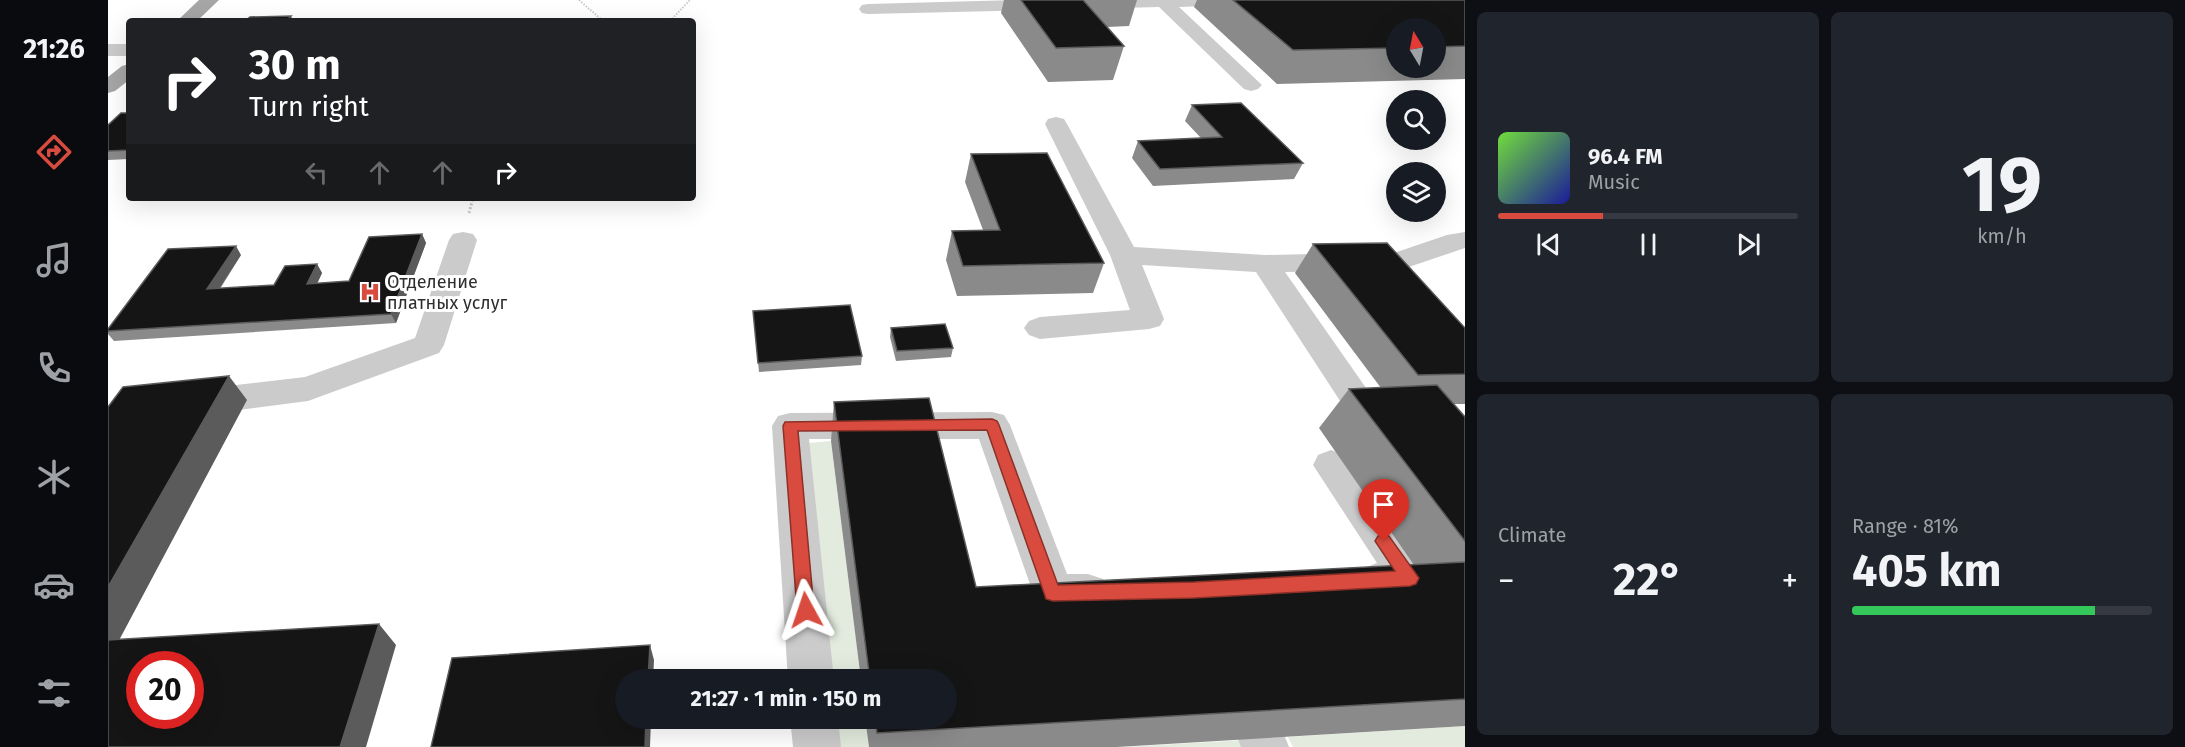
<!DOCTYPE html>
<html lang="en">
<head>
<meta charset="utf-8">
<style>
	:root { --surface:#171b24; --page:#20242c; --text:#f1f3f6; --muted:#9ea1a6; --line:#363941; --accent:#d84b3e }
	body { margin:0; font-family:"Fira Sans",sans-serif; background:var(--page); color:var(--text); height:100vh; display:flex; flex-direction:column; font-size:22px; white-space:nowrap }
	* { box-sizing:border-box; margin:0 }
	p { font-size:20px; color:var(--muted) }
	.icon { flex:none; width:33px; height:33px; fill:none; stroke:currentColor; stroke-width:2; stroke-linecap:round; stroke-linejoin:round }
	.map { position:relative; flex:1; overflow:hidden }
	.side { display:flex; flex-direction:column; gap:12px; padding:12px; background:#0d0f14; width:720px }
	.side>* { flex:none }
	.hud { position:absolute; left:18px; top:18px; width:570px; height:183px; border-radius:6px; box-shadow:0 6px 24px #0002; background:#202124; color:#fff; overflow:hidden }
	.needle { width:39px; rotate:350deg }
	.tools { position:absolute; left:1278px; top:18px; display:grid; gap:12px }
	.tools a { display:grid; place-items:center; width:60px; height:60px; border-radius:50%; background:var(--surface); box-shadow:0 6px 24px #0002; font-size:30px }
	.speed { position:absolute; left:18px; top:651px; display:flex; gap:12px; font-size:30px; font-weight:700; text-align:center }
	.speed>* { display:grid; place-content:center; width:78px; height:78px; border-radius:50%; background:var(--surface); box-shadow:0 6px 24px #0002; line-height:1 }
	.speed .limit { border:9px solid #d22; background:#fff; color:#111 }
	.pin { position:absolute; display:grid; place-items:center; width:51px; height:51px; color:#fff; margin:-62px -26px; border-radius:50% 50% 50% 0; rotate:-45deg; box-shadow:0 0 6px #0007 }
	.pin .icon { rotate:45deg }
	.me { position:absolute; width:66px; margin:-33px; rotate:355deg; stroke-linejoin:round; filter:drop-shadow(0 0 4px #0008) }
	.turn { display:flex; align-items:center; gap:21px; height:126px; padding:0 24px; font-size:27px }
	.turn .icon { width:78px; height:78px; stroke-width:2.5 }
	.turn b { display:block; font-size:42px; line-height:51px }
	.lanes { display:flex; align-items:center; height:57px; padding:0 24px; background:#0003; justify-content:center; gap:30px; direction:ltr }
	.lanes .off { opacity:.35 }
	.big { font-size:45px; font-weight:700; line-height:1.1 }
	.side .tile { flex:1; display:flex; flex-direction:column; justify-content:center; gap:9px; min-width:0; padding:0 21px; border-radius:9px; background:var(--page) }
	.side .dial { align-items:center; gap:0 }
	.dial b { font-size:78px; line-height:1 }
	.song { display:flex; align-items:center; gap:18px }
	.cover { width:72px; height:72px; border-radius:9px; background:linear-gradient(135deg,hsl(100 70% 55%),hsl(240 70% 35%)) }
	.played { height:6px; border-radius:3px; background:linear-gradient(90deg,var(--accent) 35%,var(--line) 35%) }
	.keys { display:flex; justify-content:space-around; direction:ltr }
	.heat { display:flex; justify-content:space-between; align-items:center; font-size:33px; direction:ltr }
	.charge { height:9px; border-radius:4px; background:linear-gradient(90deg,#34c759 81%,var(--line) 0) }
	.side .tiles { flex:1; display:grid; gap:12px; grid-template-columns:repeat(2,1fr) }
	.trip { position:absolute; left:507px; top:669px; width:342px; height:60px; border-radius:30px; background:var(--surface); box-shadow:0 6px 24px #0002; font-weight:700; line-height:60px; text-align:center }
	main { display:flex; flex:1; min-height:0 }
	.menu { display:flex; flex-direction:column; width:108px; justify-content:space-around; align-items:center; background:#090b0e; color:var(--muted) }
	.menu .icon { width:42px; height:42px }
	.menu .on { color:var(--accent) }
	.menu b { font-size:27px; color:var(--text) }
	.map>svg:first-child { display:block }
</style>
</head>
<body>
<main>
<nav class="menu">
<b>21:26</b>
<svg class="icon on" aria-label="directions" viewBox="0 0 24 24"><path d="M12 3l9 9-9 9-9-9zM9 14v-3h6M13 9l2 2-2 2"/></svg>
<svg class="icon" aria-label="music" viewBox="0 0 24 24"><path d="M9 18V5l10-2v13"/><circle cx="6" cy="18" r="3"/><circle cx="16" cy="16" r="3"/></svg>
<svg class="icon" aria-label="phone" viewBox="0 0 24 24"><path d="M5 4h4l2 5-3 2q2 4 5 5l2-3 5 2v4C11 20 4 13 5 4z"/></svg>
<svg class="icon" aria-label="climate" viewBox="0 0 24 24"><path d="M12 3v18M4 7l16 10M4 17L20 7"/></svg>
<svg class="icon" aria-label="car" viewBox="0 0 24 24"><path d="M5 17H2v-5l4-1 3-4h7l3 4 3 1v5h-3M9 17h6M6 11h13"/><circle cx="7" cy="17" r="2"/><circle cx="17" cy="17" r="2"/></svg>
<svg class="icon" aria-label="filters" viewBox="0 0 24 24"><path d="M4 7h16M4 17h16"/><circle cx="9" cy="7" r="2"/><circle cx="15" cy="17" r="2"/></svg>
</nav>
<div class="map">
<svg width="1357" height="747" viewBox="0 0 1357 747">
	<rect width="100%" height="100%" fill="#fff"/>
	<!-- green -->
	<path fill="#e2ebdd" d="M723 441 753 679H720L700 443Z
		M723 719H757L761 747H725Z
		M1357 726V747H1185L1180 737Z
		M1139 740 1142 747H1013Z"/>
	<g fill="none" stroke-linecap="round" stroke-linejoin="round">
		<!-- path-far1 -->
		<path stroke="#cbcbcb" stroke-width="2" stroke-dasharray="1.5 1.5" stroke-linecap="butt" d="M471 0 495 21
			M562 21 582 0"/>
		<!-- path -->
		<path stroke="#cbcbcb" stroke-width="3" stroke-dasharray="2 2" stroke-linecap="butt" d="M361 213 365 198"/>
		<!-- minor -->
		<path fill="#cbcbcb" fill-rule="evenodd" d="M908 0H1133L1130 4 1124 5 1071 7 1154 85 1150 89 1143 91 1136 89 1051 7 760 14 754 13 751 9 754 5 760 4Z
			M0 44H21V56H0Z
			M948 117 956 119 959 124 1026 247 1157 255 1289 252 1339 235 1357 232V248L1292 270 1177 272 1265 398 1260 407 1248 411 1236 407 1148 272 1034 265 1056 319 1052 326 1041 329 932 339 921 335 916 328 921 321 932 317 1022 310 1002 255 937 124 940 119Z
			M355 232 365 234 369 240 336 345 331 353 200 401 93 415 81 411 76 402 81 393 93 389 197 377 307 338 341 240 345 234Z
			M884 412 896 415 902 425 959 574H980L995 579 1001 593 995 607C974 615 951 615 930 607L871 439H701L726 680H680L664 426 670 416 682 413Z
			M1223 450 1236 455 1317 565 1323 578 1317 591C1297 599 1279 601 1259 593L1253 580 1259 567 1269 563 1205 465 1210 455Z
			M1154 715 1171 722 1181 747H1133L1130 739 1137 722Z
			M682 718H730L733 747H685Z"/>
		<!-- major -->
		<path fill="#a6a6a6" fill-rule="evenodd" d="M91 0H111L89 21H69Z
			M21 64V80L7 91 0 93V77L14 66Z"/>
	</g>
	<!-- wall -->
	<path fill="#8a8a8a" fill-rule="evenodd" d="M896 0H1029L1021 26 999 27 1016 46 1005 80 940 82 893 13Z
		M1089 0H1357V79L1169 84 1086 7ZM1288 28H1328V68H1288Z
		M1084 105 1195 163 1186 179 1045 186 1024 158 1030 141 1093 138 1077 121Z
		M21 113V159L0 160V125Z
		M863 154 996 263 985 293 849 296 838 260 844 231 875 230 857 182Z
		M314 234 318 243 288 323 6 341 0 334V329L133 255 112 289 166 285 209 264 214 273 209 283 241 281Z
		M1205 244 1357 328V404H1345L1357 417V726L1009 747H761L757 718H838V680H753L723 441 726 402 868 587 1306 565 1211 428 1241 389 1273 388 1187 273Z
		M645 311 754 356 753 365 651 372Z
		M783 328 845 348 843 357 788 361 782 337Z"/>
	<!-- shaded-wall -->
	<path fill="#5b5b5b" d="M183 16 185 21H178Z
		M314 234 318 243 288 323 283 314Z
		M128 246 133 255 105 298 99 289Z
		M209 264 214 273 205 293 199 284Z
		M121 376 139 400 0 661V587Z
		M271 624 288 645 258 747H232Z
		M542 645 546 660 545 680H540Z
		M538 718H543L542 747H537Z"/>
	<!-- building -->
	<path fill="#151515" stroke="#5b5b5b" stroke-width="1.5" fill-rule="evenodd" d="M913 0H975L1016 46 948 48Z
		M1125 0H1357V46L1328 47V28H1288V48L1185 50Z
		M183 16 178 21H137L142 17Z
		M1133 103 1195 163 1052 169 1030 141 1114 137 1084 105Z
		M13 113H21V150L0 151V125Z
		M939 153 996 263 855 266 844 231 892 230 863 154Z
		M314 234 283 314 0 331V329L60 249 128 246 99 289 166 285 177 266 209 264 199 284 241 281 261 237Z
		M1279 243 1357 328V374L1310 375 1205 244Z
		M742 305 754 356 650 363 645 311Z
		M837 324 845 348 789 351 783 328Z
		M121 376 0 587V407L15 387Z
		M1329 385 1357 417V541L1241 389Z
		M821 398 868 587 1357 562V699L769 733 767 718H838V680H762L726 402Z
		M271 624 232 747H0V640ZM32 664H82V716H32Z
		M542 645 540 680H518V718H538L537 747H323L344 658Z"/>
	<!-- route -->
	<path fill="#d84b3e" stroke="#8c3128" stroke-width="1.5" d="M884 419 889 421 891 425 950 585 1086 582 1287 571 1267 541 1270 536 1276 534 1281 536 1311 578 1308 584 1302 586 1086 598 945 601 938 599 936 593 879 430 690 431 706 610 704 616 698 619 691 616 689 610 675 426 677 422Z"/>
	<!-- icons -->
	<defs>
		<g id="hospital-bare" transform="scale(1.62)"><path d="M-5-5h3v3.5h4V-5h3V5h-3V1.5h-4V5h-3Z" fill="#d84b3e" stroke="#fff" stroke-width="2.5" paint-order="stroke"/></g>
	</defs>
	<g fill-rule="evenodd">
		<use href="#hospital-bare" x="262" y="292"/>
	</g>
	<g text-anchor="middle" stroke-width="6" stroke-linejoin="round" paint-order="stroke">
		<!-- poi labels -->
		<g font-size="18" fill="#2e2e2e" stroke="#fff" text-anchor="start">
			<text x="279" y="288">Отделение<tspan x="279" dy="21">платных услуг</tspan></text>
		</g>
	</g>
</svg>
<div class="tools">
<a><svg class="needle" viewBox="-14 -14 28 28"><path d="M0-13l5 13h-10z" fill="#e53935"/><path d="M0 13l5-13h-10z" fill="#9ea1a6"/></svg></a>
<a><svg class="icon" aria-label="search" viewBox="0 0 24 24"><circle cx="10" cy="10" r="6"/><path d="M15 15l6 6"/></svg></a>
<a><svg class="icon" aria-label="layers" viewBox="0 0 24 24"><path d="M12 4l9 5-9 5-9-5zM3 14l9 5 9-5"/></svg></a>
</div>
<div class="speed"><div class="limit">20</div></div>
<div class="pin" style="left:1276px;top:541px;background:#d93025"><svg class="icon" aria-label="arrive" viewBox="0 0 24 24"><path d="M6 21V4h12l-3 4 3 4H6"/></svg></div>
<svg class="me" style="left:698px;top:610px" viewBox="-20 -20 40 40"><path d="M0-17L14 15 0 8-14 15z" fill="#d84b3e" stroke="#fff" stroke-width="4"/></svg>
<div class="trip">21:27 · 1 min · 150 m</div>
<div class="hud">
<div class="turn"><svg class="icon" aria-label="right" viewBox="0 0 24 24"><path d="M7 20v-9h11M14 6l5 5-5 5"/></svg><div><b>30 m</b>Turn right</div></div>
<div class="lanes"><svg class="icon off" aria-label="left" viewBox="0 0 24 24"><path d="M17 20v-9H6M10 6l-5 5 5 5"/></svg><svg class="icon off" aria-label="ahead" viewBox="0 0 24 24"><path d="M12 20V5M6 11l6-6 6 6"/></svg><svg class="icon off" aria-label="ahead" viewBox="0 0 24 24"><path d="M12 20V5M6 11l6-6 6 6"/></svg><svg class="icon" aria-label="right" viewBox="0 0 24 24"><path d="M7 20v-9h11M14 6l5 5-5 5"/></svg></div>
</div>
</div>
<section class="side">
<div class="tiles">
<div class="tile">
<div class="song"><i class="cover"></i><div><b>96.4 FM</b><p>Music</p></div></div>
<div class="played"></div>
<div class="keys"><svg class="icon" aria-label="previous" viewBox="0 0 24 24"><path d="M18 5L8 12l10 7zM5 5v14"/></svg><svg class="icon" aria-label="pause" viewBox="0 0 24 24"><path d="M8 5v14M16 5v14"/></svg><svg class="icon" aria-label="next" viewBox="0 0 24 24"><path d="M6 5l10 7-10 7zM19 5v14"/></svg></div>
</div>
<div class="tile dial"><b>19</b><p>km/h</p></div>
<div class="tile"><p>Climate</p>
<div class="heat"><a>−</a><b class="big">22°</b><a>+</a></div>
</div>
<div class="tile"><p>Range · 81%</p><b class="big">405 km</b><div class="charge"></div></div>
</div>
</section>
</main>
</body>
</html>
